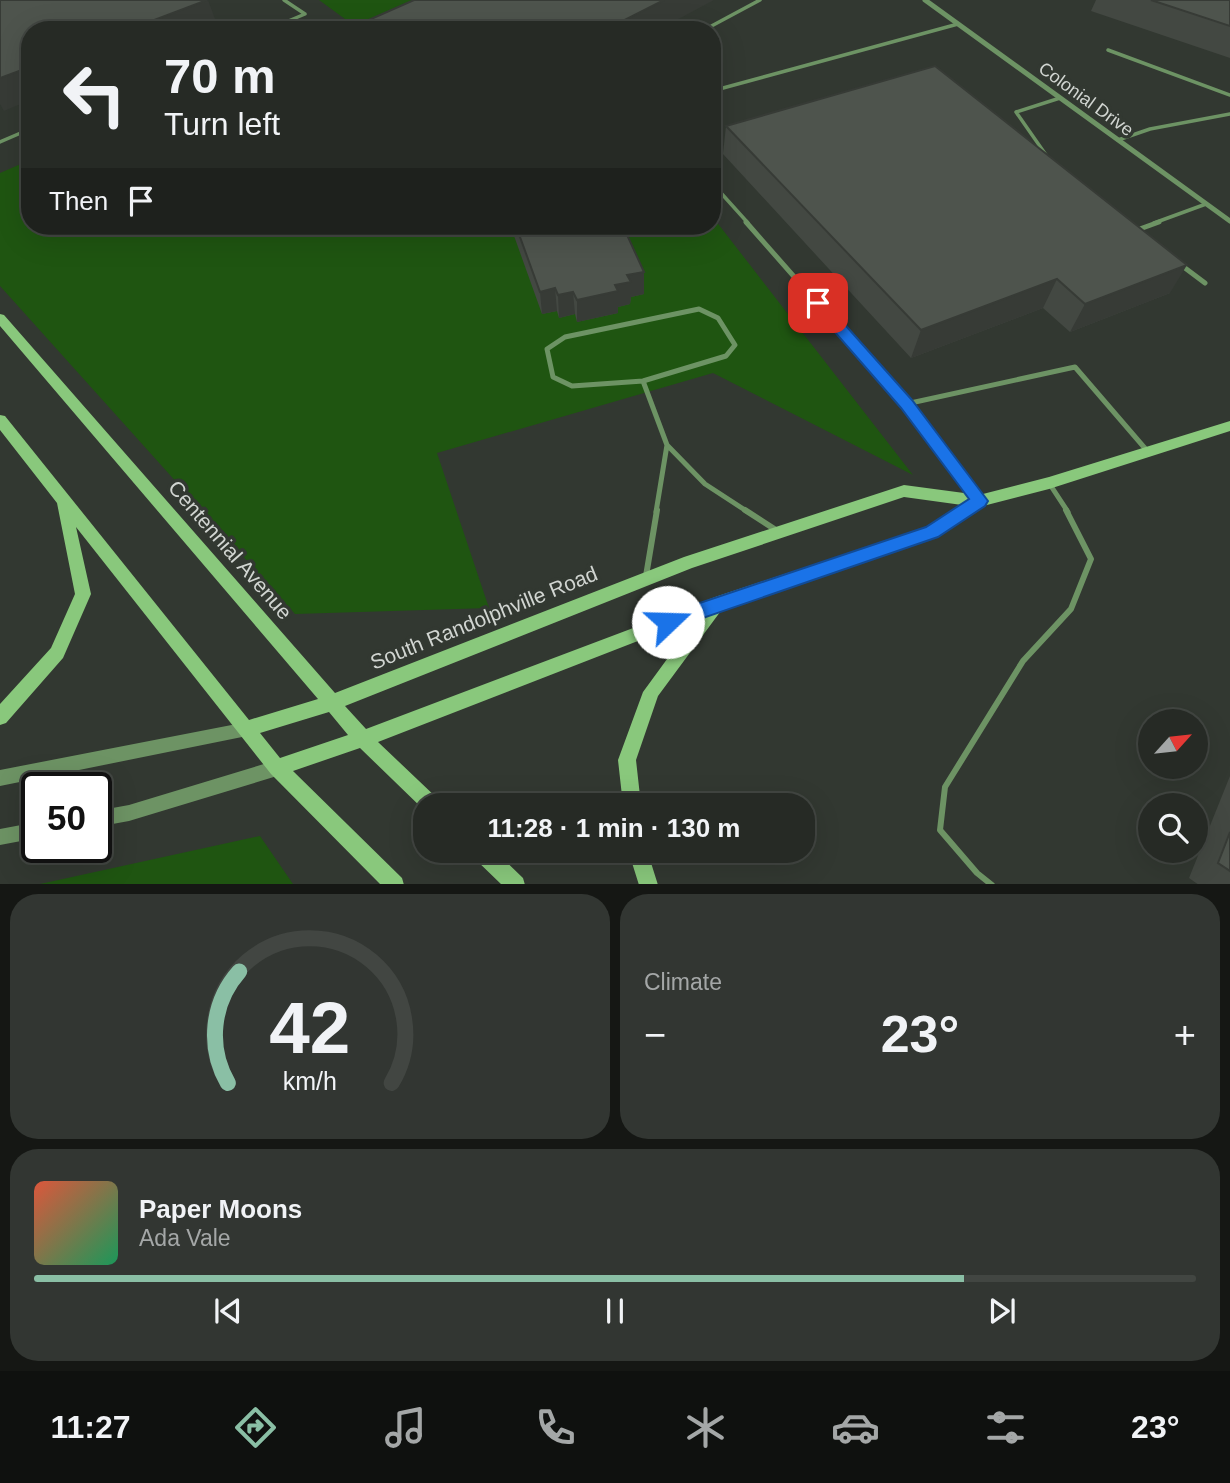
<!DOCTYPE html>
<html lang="en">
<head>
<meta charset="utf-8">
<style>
	:root { --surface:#262a25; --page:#323632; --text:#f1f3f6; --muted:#a4a7a7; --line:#424642; --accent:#8abfa5 }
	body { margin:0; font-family:Arial,sans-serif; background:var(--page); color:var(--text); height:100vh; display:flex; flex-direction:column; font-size:26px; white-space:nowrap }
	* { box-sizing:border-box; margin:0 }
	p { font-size:23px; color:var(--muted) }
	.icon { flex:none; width:38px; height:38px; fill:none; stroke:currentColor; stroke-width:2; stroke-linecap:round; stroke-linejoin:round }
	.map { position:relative; height:884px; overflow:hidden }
	.drawer { display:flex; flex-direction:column; gap:10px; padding:10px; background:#151714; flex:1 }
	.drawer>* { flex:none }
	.banner { position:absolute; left:21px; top:21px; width:700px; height:214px; border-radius:28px; box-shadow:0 7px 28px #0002,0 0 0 2px var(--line); background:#262a25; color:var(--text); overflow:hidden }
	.needle { width:46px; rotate:63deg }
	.fabs { position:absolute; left:1138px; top:709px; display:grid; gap:14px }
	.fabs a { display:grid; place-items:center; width:70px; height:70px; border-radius:50%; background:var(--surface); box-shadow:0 7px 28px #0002,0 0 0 2px var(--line); font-size:35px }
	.speed { position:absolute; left:21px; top:772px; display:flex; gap:14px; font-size:35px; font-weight:700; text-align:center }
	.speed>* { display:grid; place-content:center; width:91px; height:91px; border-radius:50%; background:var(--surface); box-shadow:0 7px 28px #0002,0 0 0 2px var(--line); line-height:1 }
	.speed .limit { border:4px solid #111; border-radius:10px; background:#fff; color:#111 }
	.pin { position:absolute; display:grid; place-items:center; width:60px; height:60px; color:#fff; margin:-30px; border-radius:14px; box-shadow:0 4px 10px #0006 }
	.me { position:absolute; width:77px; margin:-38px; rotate:69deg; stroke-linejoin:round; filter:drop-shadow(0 0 5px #0008) }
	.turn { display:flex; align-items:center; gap:24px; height:147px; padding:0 28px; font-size:32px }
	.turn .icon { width:91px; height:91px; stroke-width:2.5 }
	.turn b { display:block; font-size:49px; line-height:60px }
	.then { display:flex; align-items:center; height:66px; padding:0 28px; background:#0003; gap:14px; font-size:26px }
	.big { font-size:52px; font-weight:700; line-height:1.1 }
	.drawer .widget { flex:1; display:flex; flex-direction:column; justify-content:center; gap:10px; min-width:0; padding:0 24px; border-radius:28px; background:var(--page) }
	.drawer .dial { align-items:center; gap:0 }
	.dial svg { height:182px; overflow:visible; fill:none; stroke:var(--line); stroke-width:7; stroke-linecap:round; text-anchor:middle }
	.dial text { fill:var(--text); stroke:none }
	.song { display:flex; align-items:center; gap:21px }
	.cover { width:84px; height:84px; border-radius:10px; background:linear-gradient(135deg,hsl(10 70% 55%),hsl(150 70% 35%)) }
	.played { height:7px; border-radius:4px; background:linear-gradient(90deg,var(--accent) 80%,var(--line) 80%) }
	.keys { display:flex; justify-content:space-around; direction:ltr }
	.heat { display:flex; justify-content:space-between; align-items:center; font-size:38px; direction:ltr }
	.drawer .tiles { flex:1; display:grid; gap:10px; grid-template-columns:1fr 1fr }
	.widget:last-child { grid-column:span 2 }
	.trip { position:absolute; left:413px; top:793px; width:402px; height:70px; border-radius:28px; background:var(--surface); box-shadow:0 7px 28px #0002,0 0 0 2px var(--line); font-weight:700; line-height:70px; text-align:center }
	.tab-bar { display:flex; height:112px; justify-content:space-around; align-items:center; background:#0f110f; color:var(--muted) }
	.tab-bar .icon { width:49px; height:49px }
	.tab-bar .active { color:var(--accent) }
	.tab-bar b { font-size:32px; color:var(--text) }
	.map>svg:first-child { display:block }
</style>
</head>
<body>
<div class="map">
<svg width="1230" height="885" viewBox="0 0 1230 885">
	<rect width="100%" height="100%" fill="#323831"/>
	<!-- green -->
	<path fill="#1f5511" d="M319 0H413L438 14 400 30H321L345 19Z
		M30 160V226H712V216L913 475 713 373 437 453 489 608 295 614 0 286V173Z
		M260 836 293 884H40Z"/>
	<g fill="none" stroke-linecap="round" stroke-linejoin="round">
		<!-- service-far2 -->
		<path stroke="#6d9364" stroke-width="3.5" d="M267 30 305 14 284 0
			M704 30 760 0
			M1108 50 1230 95
			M712 91 958 24
			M1118 140 1150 129 1230 114
			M0 142 30 129
			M1046 155 1016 112 1060 98
			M712 183 748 223
			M1154 223 1206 204"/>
		<!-- service-far1 -->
		<path stroke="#6d9364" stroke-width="5" d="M746 222 906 404 978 499
			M1137 230 1159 222
			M1181 265 1205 283
			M699 309 718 318 735 345 726 356 643 381 572 386 553 377 547 349 565 337Z
			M643 381 667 445 705 484 748 512
			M906 404 1075 367 1149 453
			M1049 483 1068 512
			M656 512 667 445"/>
		<!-- service -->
		<path stroke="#6d9364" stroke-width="6" d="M745 510 779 532
			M646 576 657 510
			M992 885 977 873 940 830 945 787 1023 661 1071 609 1091 559 1066 510"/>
		<!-- minor -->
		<path stroke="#6d9364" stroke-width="5" d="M925 0 1230 221"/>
		<!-- tertiary -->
		<path fill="#6d9364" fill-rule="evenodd" d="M247 722 252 724 255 729 252 734 247 736 0 786V770Z
			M277 760 283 762 285 768 283 774 277 776 129 821 96 827V811L129 805Z
			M37 822V838L0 845V829Z"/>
		<!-- secondary -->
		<path fill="#89c87c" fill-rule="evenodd" d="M0 314 4 315 335 693 684 557 904 485 979 495 1049 477 1230 421V431L1049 489 983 506 937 537 723 608 658 696 636 760 641 805H623L618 760 643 692 697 618 378 742 438 799 441 805H425V811L360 748 293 771 402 878 404 885H381L271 774 76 527 91 594 63 658 6 723 0 725V704L51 648 75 594 57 503 0 430V415L5 416 249 720 318 699 0 326ZM904 497 962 505 927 527 718 596 366 729 345 706 692 568ZM329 712 348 735 280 758 260 733Z
			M471 850H494L523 878 525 885H502L473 857Z
			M628 850H647L658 885H639Z"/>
	</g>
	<!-- wall -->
	<path fill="#434842" d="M1096 0H1230V58L1091 11Z
		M726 126 1170 293 1070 332 1043 308 911 358 723 154Z
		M513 226H623L644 294 631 297 630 304 618 307V313L577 322 575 314 559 318 557 311 542 314 513 233Z
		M1230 776V885H1199L1189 878Z"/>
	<!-- shaded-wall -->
	<path fill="#373b36" d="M208 0 218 27 210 30H128Z
		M664 0H714L658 30H605Z
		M30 67V100L4 111 0 104V78Z
		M1187 265 1170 293 1070 332 1085 304Z
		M644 272V294L631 297 630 304 618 307V313L577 322V300L615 285 627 275Z
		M1057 279 1043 308 911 358 921 330Z
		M555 288 557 311 542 314 540 292Z
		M573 292 575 314 559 318 558 295Z"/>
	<!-- building -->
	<path fill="#4e544d" stroke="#373b36" stroke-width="2" d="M0 0H207L128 30H30V67L0 78Z
		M414 0H664L605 30H346Z
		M1151 0H1230V26Z
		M935 66 1187 265 1085 304 1057 279 921 330 726 126Z
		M516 226H623L644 272 627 275 631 282 615 285 618 291 577 300 573 292 558 295 555 288 540 292Z
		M1230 832V871L1218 863Z"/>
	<!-- route -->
	<path fill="#1a73e8" stroke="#114b97" stroke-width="2" d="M818 299 823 300 912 400 988 501 985 506 938 537 668 630 661 628 658 622 661 616 926 527 969 499 901 408 813 307V300Z"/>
	<g text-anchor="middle" stroke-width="7" stroke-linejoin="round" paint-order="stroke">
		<!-- far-street labels -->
		<g font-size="18" fill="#d1d5d1" stroke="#323831">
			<text transform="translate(1086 99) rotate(36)" y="6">Colonial Drive</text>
		</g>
		<!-- street labels -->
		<g font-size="21" fill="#d1d5d1" stroke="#323831">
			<text transform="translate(230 550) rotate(49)" y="7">Centennial Avenue</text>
			<text transform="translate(484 618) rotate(-22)" y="7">South Randolphville Road</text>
		</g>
	</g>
</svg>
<div class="fabs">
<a><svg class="needle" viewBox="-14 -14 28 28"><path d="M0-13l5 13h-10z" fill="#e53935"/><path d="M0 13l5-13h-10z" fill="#a4a7a7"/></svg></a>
<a><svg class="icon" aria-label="search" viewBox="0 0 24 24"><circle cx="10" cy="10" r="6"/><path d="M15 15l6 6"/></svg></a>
</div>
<div class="speed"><div class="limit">50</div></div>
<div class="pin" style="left:818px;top:303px;background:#d93025"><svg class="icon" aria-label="arrive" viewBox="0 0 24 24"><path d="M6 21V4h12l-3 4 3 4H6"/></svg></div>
<svg class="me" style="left:668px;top:622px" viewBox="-20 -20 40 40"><circle r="19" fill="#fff"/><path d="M0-13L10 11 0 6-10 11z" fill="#1a73e8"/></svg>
<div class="trip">11:28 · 1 min · 130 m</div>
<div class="banner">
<div class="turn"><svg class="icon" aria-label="left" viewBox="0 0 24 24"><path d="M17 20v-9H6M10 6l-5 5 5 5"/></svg><div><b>70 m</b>Turn left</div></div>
<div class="then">Then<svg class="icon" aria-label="arrive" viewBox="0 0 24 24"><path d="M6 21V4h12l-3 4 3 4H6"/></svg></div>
</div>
</div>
<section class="drawer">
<div class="tiles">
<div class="widget dial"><svg viewBox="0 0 100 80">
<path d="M14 69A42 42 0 1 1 86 69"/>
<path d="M14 69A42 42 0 0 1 19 20" stroke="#8abfa5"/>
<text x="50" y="56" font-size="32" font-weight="700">42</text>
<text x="50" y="72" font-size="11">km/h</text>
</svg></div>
<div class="widget"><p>Climate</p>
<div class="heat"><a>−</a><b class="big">23°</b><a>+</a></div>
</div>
<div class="widget">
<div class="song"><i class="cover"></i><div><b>Paper Moons</b><p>Ada Vale</p></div></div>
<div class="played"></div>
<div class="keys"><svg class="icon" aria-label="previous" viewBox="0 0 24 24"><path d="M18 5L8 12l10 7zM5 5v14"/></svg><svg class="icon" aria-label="pause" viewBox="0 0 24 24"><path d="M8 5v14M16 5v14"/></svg><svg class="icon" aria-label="next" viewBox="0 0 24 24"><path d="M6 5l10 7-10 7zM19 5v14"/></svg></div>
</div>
</div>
</section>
<nav class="tab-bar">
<b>11:27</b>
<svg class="icon active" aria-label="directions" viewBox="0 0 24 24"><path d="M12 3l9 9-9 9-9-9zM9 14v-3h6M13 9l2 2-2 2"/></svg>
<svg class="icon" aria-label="music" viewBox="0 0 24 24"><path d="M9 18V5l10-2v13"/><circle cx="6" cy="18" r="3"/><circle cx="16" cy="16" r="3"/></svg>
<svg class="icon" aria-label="phone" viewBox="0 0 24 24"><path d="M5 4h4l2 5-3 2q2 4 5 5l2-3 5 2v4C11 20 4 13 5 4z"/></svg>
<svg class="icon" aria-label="climate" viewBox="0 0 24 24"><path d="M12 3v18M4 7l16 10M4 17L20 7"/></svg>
<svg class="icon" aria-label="car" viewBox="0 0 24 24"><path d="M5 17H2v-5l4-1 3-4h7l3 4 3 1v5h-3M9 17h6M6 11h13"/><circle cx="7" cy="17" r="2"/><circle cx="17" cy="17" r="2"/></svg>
<svg class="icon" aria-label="filters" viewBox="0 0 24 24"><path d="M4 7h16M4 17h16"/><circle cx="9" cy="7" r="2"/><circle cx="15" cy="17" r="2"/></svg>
<b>23°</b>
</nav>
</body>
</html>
